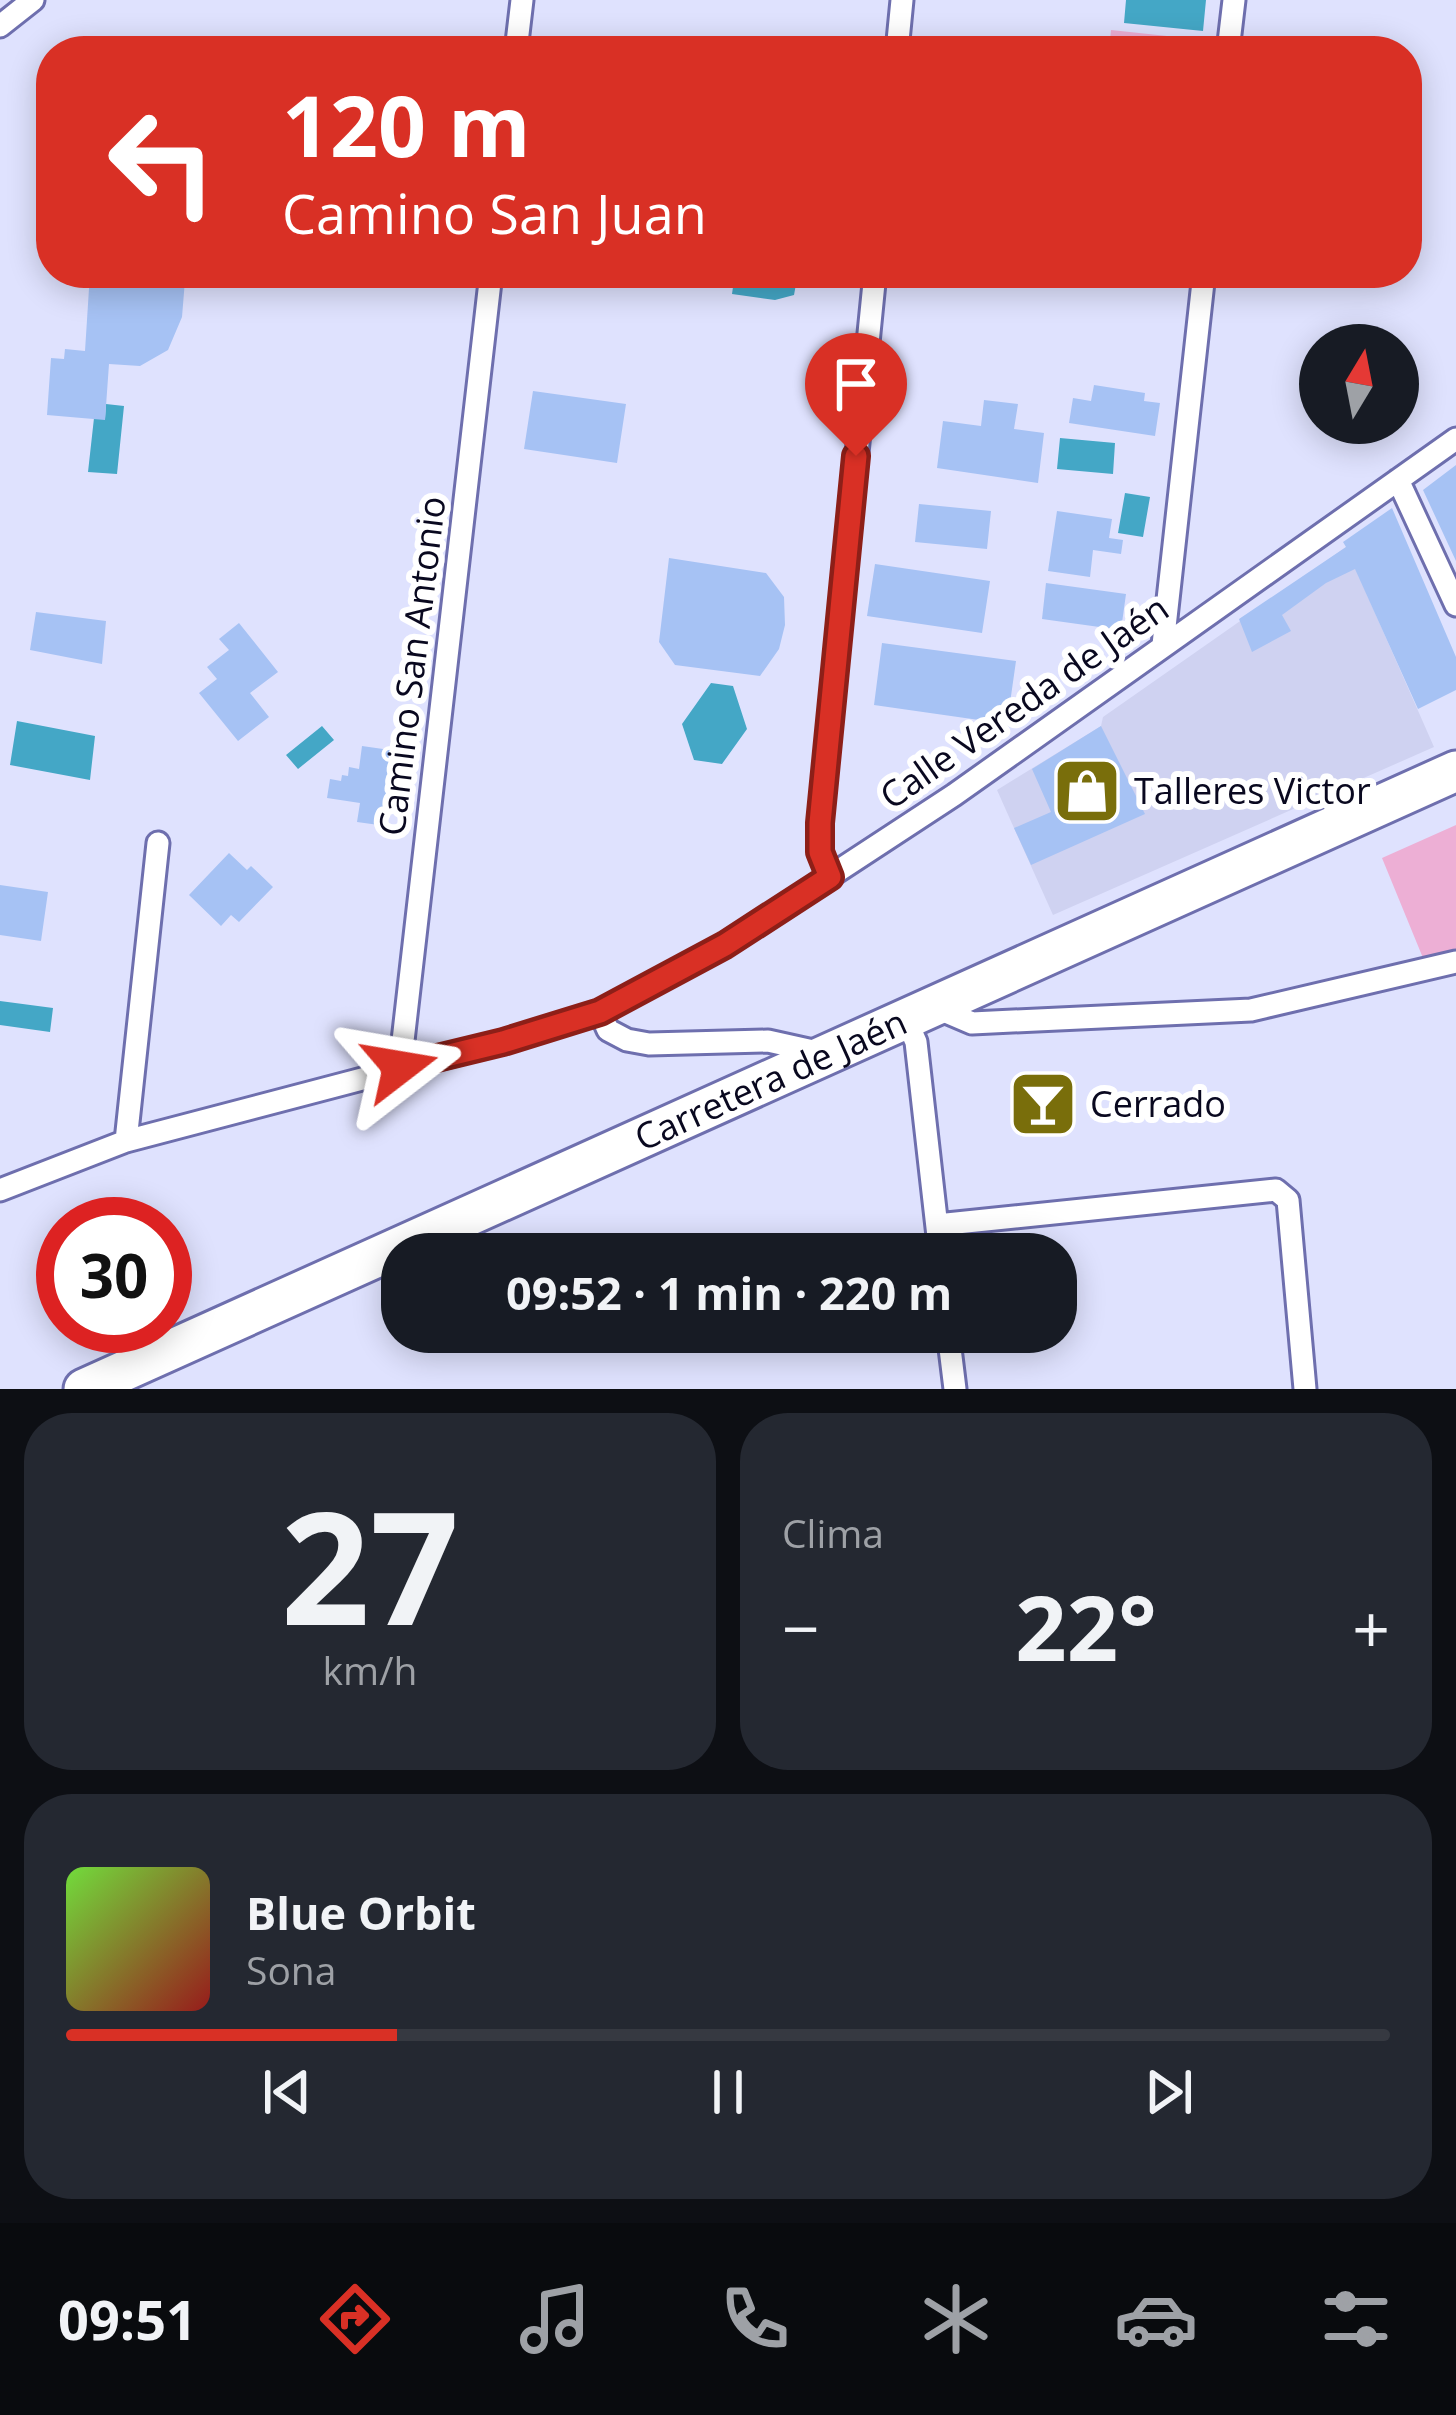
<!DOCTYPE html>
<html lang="es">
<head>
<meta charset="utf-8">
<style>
	:root { --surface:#171b24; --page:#242831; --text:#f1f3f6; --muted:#9ea1a6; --line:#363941; --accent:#d93025 }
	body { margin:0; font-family:"Open Sans",sans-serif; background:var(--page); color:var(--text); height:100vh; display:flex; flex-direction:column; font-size:45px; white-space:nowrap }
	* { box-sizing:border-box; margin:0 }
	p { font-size:39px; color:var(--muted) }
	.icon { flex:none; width:66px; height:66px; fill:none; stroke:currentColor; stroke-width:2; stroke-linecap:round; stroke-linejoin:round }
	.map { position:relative; height:1389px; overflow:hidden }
	.sheet { display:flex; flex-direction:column; gap:24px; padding:24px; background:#0d0f14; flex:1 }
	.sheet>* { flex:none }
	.top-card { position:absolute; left:36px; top:36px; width:1386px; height:252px; border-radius:48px; box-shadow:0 6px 30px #0003; background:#d93025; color:#fff; overflow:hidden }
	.needle { width:78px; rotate:10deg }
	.buttons { position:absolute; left:1299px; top:324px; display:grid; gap:24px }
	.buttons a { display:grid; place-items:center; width:120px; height:120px; border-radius:50%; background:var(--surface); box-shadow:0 6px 30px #0003; font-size:60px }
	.speed { position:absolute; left:36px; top:1197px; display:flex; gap:24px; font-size:60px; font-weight:700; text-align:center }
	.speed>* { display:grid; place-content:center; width:156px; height:156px; border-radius:50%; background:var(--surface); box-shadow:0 6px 30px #0003; line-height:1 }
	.speed .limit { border:18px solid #d22; background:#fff; color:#111 }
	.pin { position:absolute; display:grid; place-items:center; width:102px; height:102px; color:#fff; margin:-123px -51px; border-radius:50% 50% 50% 0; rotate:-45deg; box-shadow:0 0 12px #0007 }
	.pin .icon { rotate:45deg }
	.me { position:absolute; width:132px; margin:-66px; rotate:76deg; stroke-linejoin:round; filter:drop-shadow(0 0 9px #0008) }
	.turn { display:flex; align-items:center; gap:42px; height:252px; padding:0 48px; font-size:54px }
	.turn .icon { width:156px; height:156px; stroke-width:2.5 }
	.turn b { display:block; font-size:84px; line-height:102px }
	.big { font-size:90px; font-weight:700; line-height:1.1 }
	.sheet .card { flex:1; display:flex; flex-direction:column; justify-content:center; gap:18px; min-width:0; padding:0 42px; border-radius:48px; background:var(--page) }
	.sheet .dial { align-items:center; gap:0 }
	.dial b { font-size:156px; line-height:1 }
	.song { display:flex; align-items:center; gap:36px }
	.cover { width:144px; height:144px; border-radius:18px; background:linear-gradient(135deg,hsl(100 70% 55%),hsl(0 70% 35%)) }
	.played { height:12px; border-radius:6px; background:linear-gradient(90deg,var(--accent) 25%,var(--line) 25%) }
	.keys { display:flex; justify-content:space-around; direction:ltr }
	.heat { display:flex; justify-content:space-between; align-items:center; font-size:66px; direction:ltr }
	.sheet .tiles { flex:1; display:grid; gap:24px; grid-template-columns:1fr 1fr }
	.card:last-child { grid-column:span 2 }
	.trip { position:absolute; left:381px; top:1233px; width:696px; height:120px; border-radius:48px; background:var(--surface); box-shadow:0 6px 30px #0003; font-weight:700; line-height:120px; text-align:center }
	.menu { display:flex; height:192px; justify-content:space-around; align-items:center; background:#090b0e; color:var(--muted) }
	.menu .icon { width:84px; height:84px }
	.menu .current { color:var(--accent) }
	.menu b { font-size:54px; color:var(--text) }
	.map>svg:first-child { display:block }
</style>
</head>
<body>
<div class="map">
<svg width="1456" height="1389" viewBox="0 0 1456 1389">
	<rect width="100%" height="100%" fill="#dfe2fe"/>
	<!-- built -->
	<path fill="#cfd2f1" d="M1346 547 1434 747 1053 915 997 790 1101 726 1103 717Z"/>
	<!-- green -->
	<path fill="#edafd5" d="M1111 30 1195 39 1194 51H1109Z
		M1456 825V951L1423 958 1382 858Z"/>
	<!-- water -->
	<path fill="#44a7c6" d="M1126 0H1206L1203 31 1124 23Z
		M735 273H798L794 295 775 300 732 294Z
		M951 273H1004L1003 287 950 282Z
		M106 404 124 406 117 474 88 472 94 418 105 419Z
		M1060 438 1115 443 1113 474 1057 469Z
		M1125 493 1150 497 1143 537 1118 533Z
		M711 683 733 686 747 729 722 764 694 760 682 724Z
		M17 721 95 736 90 780 10 765Z
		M322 726 334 740 298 769 286 755Z
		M0 1001 53 1008 50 1032 0 1025Z"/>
	<!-- building -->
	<path fill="#a6c2f4" d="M90 273H151V278L185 280 182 317 168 350 140 366 109 364 105 420 47 415 51 358 64 359 65 349 85 351Z
		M1094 385 1145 393 1144 401 1160 403 1155 436 1069 423 1073 398 1091 401Z
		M533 391 626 404 617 463 524 449Z
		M984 400 1018 404 1014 429 1044 433 1038 483 937 468 943 421 981 426Z
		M1456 465V561L1423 490Z
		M919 504 991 511 987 549 915 542Z
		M1392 508 1456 657V690L1418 709 1355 569 1326 583 1282 615 1291 631 1252 652 1239 619 1346 547 1343 542Z
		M1057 511 1112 519 1109 538 1123 540 1121 554 1093 550 1090 577 1048 571Z
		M669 558 766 573 784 597 785 625 779 649 760 676 675 665 659 642Z
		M875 564 990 581 982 633 867 616Z
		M1046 583 1126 594 1121 630 1042 619Z
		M36 612 106 621 102 664 30 650Z
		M239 623 278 672 250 693 269 717 238 741 199 693 217 679 207 667 229 650 219 639Z
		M882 643 1016 661 1007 724 874 705Z
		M1101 726 1145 814 1031 865 1014 828 1051 812 1032 769Z
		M362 746 390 750 388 765 408 768 401 813 388 811 386 826 357 822 360 803 327 798 330 779 341 781 342 775 348 776 349 767 359 769Z
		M229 853 247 870 251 866 273 887 239 922 231 915 221 926 189 895Z
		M0 885 48 892 41 941 0 935Z"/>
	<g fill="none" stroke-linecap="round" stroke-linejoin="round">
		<!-- street casing -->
		<g stroke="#6e6fae" stroke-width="27">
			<path id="street" d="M0 26 33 0
				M516 51 522 0
				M897 51 902 0
				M1228 51 1234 0
				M1398 480 1456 605
				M1163 645 1204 273
				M831 877 820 852V823L875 273
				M932 1006 972 1023 1251 1010 1456 962
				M600 1012 608 1030 627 1040 649 1044 768 1041 822 1053
				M905 1017 916 1042 940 1254
				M400 1067 491 273
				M126 1141 158 843
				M0 1190 126 1141 503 1042 600 1012 725 945 954 795 1456 439
				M937 1225 1276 1190 1288 1200 1305 1389
				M948 1332 955 1389"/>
		</g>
		<!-- highway casing -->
		<g stroke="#6e6fae" stroke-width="45">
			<g id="highway">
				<path id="s1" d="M84 1389 1456 771"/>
			</g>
		</g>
		<!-- street -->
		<use href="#street" stroke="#fff" stroke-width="21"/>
		<!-- highway -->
		<use href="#highway" stroke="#fff" stroke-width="39"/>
	</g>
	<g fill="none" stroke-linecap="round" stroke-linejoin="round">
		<!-- route casing -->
		<g stroke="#8d1f18" stroke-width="30">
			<path id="route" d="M400 1067 503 1042 600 1012 725 945 830 877 820 852V823L856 456"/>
		</g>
		<!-- route -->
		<use href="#route" stroke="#d93025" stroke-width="21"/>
	</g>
	<!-- icons -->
	<defs>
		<g id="shop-square" transform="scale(3.45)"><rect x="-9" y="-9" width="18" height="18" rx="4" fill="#796e0b" stroke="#fff"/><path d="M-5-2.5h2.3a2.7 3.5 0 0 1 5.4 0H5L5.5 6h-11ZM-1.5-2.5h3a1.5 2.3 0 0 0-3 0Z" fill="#fff"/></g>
		<g id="bar-square" transform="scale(3.45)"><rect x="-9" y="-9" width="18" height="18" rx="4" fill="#796e0b" stroke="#fff"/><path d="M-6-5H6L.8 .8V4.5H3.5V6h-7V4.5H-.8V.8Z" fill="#fff"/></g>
	</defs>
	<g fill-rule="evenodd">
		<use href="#shop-square" x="1087" y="791"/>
		<use href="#bar-square" x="1043" y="1104"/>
	</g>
	<g text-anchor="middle" stroke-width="12" stroke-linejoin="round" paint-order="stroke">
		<!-- street labels -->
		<g font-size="36" fill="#09081f" stroke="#fff">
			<text transform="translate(412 666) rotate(-83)" y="13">Camino San Antonio</text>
			<text transform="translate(1024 702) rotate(-35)" y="13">Calle Vereda de Jaén</text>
			<text dy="13" stroke="none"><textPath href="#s1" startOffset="753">Carretera de Jaén</textPath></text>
		</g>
		<!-- poi labels -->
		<g font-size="36" fill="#09081f" stroke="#fff" text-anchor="start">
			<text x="1134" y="804">Talleres Victor</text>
			<text x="1090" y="1117">Cerrado</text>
		</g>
	</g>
</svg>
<div class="buttons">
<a><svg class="needle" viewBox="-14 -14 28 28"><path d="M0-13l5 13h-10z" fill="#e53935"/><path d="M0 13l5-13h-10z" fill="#9ea1a6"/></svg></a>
</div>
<div class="speed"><div class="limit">30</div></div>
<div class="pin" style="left:856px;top:456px;background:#d93025"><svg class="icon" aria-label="arrive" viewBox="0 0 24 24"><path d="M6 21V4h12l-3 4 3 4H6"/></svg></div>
<svg class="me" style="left:400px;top:1067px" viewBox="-20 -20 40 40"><path d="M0-17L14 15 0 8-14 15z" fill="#d93025" stroke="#fff" stroke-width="4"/></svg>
<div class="trip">09:52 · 1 min · 220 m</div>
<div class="top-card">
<div class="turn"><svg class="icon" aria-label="left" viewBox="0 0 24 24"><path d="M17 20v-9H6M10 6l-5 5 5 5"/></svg><div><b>120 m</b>Camino San Juan</div></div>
</div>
</div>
<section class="sheet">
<div class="tiles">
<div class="card dial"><b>27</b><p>km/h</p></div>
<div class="card"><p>Clima</p>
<div class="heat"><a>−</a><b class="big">22°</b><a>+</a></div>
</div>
<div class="card">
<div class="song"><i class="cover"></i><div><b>Blue Orbit</b><p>Sona</p></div></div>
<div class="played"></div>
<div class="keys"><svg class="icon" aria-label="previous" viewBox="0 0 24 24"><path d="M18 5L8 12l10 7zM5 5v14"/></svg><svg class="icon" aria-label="pause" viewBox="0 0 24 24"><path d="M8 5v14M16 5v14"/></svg><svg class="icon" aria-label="next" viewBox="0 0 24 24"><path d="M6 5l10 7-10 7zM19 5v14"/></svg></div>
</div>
</div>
</section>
<nav class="menu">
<b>09:51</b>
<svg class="icon current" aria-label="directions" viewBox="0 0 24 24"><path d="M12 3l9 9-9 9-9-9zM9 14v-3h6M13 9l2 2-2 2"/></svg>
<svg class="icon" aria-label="music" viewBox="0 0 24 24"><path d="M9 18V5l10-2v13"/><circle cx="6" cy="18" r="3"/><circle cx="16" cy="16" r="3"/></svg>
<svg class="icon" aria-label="phone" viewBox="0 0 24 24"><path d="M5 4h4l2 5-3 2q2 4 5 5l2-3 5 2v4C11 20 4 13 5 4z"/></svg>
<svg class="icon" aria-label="climate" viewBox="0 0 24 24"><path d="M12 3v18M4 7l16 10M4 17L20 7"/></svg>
<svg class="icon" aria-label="car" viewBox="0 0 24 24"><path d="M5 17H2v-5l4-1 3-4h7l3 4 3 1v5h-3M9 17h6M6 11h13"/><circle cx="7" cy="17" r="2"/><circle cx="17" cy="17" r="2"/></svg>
<svg class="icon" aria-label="filters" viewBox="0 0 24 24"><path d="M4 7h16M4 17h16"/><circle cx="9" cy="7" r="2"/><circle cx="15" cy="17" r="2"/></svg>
</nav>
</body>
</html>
